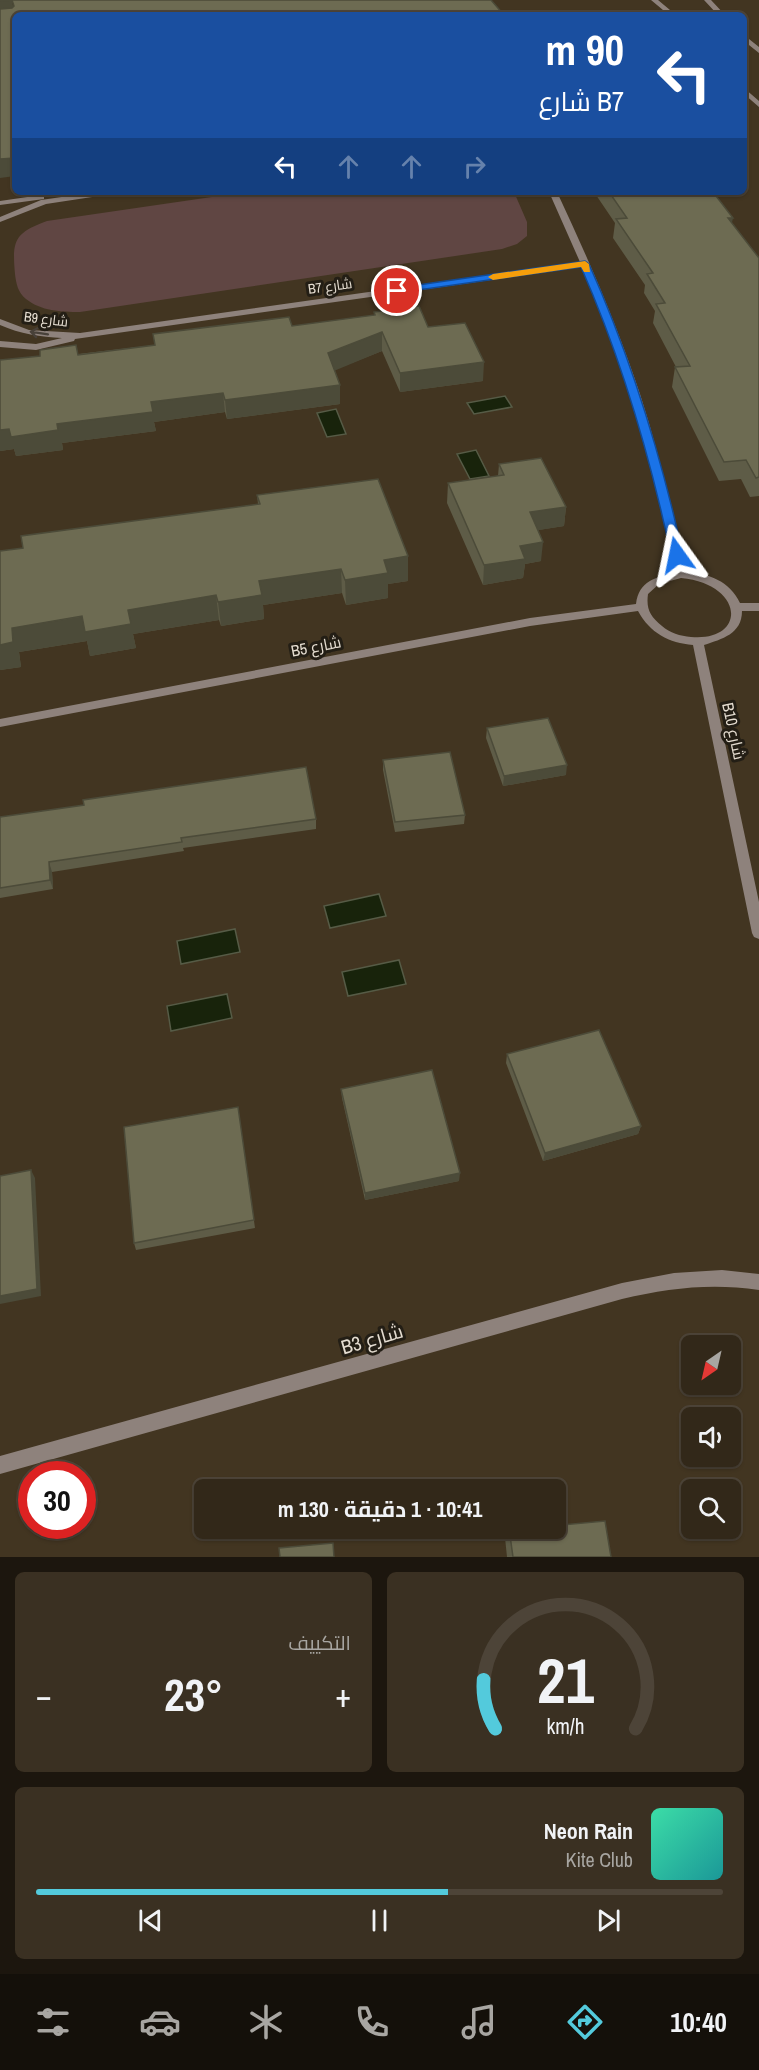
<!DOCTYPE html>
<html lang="ar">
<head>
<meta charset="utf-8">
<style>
	:root { --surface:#322819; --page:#3a3022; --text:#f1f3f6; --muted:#a8a6a2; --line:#4d4438; --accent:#53cadc }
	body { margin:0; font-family:"Archivo Narrow",Cairo,sans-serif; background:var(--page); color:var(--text); direction:rtl; height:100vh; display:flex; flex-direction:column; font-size:22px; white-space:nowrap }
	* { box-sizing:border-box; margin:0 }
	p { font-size:20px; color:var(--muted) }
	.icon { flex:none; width:33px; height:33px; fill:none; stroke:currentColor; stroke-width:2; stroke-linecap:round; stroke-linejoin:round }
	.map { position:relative; height:1557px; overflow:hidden; direction:ltr }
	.panel { display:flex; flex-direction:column; gap:15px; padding:15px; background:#1c160e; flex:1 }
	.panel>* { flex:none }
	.top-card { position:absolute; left:12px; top:12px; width:735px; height:183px; border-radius:9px; box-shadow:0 2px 4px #0004,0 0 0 2px var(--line); direction:rtl; background:#1a4fa0; color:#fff; overflow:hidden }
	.needle { width:39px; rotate:214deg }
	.fabs { position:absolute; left:681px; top:1335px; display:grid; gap:12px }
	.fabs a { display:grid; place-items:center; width:60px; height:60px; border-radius:9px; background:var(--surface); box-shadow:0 2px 4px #0004,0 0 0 2px var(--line); font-size:30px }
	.speed { position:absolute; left:18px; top:1461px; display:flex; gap:12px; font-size:30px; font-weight:700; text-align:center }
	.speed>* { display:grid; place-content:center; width:78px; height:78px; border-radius:50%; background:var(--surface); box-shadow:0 2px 4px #0004,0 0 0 2px var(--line); line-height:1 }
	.speed .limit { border:9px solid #d22; background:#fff; color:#111 }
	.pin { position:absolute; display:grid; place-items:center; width:51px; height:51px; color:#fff; margin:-26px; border:3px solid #fff; border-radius:50%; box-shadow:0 2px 6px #0007 }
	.me { position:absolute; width:66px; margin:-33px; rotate:348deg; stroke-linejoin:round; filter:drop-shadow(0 0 4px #0008) }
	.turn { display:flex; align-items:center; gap:21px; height:126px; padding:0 24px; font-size:27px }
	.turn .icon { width:78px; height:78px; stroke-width:2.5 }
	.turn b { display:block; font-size:42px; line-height:51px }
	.lanes { display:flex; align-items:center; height:57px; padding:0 24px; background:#0003; justify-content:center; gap:30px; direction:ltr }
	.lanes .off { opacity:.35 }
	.big { font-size:45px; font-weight:700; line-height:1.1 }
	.panel .tile { flex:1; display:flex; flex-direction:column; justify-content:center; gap:9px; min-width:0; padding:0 21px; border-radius:9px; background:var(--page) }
	.panel .dial { align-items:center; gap:0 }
	.dial svg { height:156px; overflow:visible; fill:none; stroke:var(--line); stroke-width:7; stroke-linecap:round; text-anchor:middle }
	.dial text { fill:var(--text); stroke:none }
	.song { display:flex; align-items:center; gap:18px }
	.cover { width:72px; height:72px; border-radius:9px; background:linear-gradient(135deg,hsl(160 70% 55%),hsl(180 70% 35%)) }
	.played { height:6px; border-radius:3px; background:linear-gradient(90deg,var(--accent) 60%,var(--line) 60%) }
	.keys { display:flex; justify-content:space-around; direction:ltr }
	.heat { display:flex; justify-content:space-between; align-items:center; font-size:33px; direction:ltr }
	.panel .tiles { flex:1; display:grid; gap:15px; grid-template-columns:1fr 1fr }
	.tile:last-child { grid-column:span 2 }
	.trip { position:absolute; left:194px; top:1479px; width:372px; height:60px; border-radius:9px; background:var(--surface); box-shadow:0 2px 4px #0004,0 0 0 2px var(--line); font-weight:700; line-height:60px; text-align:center; direction:rtl }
	.menu { display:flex; height:96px; justify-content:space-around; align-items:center; background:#14100a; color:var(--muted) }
	.menu .icon { width:42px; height:42px }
	.menu .selected { color:var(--accent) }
	.menu b { font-size:27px; color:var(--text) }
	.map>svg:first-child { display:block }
</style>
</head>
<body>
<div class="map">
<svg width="759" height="1557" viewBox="0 0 759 1557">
	<rect width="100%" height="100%" fill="#423521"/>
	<!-- green -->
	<path fill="#604643" d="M246 192H514L527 222V236L517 244 502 249 80 312C61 312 41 311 26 299 18 293 16 283 15 274 12 241 14 233 47 221Z"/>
	<!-- water -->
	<path fill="#18230b" stroke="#565b46" stroke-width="1.5" d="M505 396 512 407 474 414 467 403Z
		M336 409 346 434 327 437 317 413Z
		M476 450 489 476 470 479 457 454Z
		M379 894 386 916 330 928 324 906Z
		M235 929 240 952 181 964 177 941Z
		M399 960 406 984 348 996 342 972Z
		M227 994 232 1018 171 1031 167 1006Z"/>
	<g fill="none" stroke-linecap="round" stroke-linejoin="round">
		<!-- minor -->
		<path fill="#8e827c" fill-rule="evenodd" d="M96 192H116L112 194 46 204 0 222V217L41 200Z
			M549 192H557C588 258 617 325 640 394 659 452 672 512 686 571 709 574 730 581 740 603H759V611H742C742 634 722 639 704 645L759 902V939L754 937 752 933 693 645C669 643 650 633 638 611L530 626 0 727V719L530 618 636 604C639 580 656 578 675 572 652 465 625 367 582 267L75 339 74 341 36 350 0 347V341L36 344 62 338C41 337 20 334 0 325V319L29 330 80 333 580 262ZM681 578C745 584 747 642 691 637 680 636 670 633 662 626 650 616 646 609 648 594L659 584Z
			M41 195H44V199L0 205V201Z
			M722 1270 759 1274V1290C711 1283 669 1288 622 1299L0 1474V1456L622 1283 674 1273Z"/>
		<!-- tertiary -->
		<path fill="#8e827c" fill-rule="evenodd" d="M651 0H658L676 15H669Z
			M704 0H711L725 15H718Z
			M744 35 759 47V53L744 41Z
			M744 88 759 101V107L744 94Z"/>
	</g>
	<!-- wall -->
	<path fill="#5e5c47" d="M594 192H713L732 224 759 258V496L750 497 741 479 719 481 672 387 675 367H676L653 323 655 311 644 293 645 285 613 238 615 223Z
		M374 312 428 327 483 381 400 392 382 351 334 370 340 404 227 419 225 412 154 422 156 431 62 443 63 450 16 456 14 449 0 451V360L40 356 78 354 155 345 153 334 292 326 374 316Z
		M499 464 566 507 564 526 538 530 541 561 525 564 523 578 483 585 447 503 448 483 498 476Z
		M257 495 408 581 388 584V598L346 605 342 593 263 605 264 619 221 626 219 620 133 634 136 648 90 656 87 641 19 652 21 667 0 670 23 548 258 504Z
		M487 728 566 775 503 786 486 738Z
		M383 760 465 815 464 824 395 832 383 770Z
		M0 817 316 819V829L183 848 184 851 52 872 53 889 0 898Z
		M507 1054 641 1126 638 1134 543 1161 506 1063Z
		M341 1089 459 1181 365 1200 342 1098Z
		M238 1107 255 1228 136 1250 134 1243Z
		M562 1525 611 1557H507L504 1528H555Z"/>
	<!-- shaded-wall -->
	<path fill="#4c4b39" d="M12 0 15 17 0 18V1Z
		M15 158V176L0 178V159Z
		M728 218H733L729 236Z
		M382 332V351L329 373 328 353Z
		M484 362 483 381 400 392V373Z
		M340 385V404L227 419 225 400Z
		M223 393 225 412 154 422 156 431 62 443 63 450 16 456 14 449 0 451V430L57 424 151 402Z
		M566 507 564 526 527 532 530 512Z
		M543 542 541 561 525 564 523 578 483 585 484 565 520 546Z
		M408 556V581L388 584V598L346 605 345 580 384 560Z
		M341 569 342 593 263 605 264 619 221 626 218 602 259 581Z
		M216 595 219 620 133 634 136 648 90 656 87 641 19 652 21 667 0 670V645L12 628Z
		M567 765 566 775 503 786 504 776Z
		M49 862 52 872 53 889 50 880Z
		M641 1126 638 1134 543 1161 545 1153Z
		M31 1170 35 1178 41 1296 0 1304V1296Z
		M460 1173 459 1181 365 1200V1193Z"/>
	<!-- building -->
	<path fill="#6d6b52" stroke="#4c4b39" stroke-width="1.5" d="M0 0H491L504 15H15V158L0 159V9L12 8 14 6 12 0 0 1Z
		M609 192H713L733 218H728L759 258V477L756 478 746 460 724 462 675 367 690 366 656 304 665 303 647 274 653 273 616 219 627 218Z
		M419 306 428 327 465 323 484 362 400 373 382 332 328 353 340 385 225 400 223 393 151 402 153 412 57 424 58 430 11 437 9 429 0 430V360L40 356V350L76 345 78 355 155 345 153 334 289 317 292 326 375 315 374 312Z
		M541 458 566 507 530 512 543 542 520 546 525 559 484 565 448 483 504 475 499 464Z
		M378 479 408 556 384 560 388 573 345 580 341 569 259 581 262 595 218 602 216 595 128 610 131 624 85 632 82 616 12 628 13 642 0 645V551L23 548 21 536 260 504 257 495Z
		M548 718 567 765 504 776 487 728Z
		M450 752 465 815 395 822 383 760Z
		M306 767 316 819 181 838 182 842 49 862 50 880 0 888V817L84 805 83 800Z
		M599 1030 641 1126 545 1153 507 1054Z
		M432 1070 460 1173 365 1193 341 1089Z
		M238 1107 254 1220 134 1243 124 1127Z
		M31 1170 37 1289 0 1296V1176Z
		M555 1501H558L562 1525 605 1521 611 1557H513L509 1528H555Z
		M333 1543 334 1557H280L279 1548Z"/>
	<!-- one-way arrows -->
	<defs><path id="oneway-shaft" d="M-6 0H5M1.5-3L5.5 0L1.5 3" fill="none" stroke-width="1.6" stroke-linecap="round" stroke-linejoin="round" transform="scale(1.5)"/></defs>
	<use stroke="#484139" href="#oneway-shaft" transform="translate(39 333) rotate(-171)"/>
	<!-- route -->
	<path fill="#1a73e8" stroke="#114b97" stroke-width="1.5" d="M585 261 589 264C631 358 661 455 683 555L681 558H673L671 555C650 456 622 360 581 267L397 293 392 291 397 288Z"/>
	<!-- slow -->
	<path fill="#f59e0b" d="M585 261 589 264 590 272H584L581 267 493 280 488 277 493 274Z"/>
	<g text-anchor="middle" stroke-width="6" stroke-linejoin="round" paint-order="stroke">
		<!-- far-street labels -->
		<g font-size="14" fill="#e5ddd1" stroke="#231e15">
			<text transform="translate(330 286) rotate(-8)" y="5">B7 شارع</text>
			<text transform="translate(46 319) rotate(7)" y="5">B9 شارع</text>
		</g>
		<!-- street labels -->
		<g font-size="16" fill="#e5ddd1" stroke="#231e15">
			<text transform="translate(316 646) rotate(-11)" y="6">B5 شارع</text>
			<text transform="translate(734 731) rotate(78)" y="6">B10 شارع</text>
		</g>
		<!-- near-street labels -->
		<g font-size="20" fill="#e5ddd1" stroke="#231e15">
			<text transform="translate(372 1339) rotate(-16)" y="7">B3 شارع</text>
		</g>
	</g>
</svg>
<div class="fabs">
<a><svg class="needle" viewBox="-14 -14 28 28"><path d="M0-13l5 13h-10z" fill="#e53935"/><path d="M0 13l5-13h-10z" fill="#a8a6a2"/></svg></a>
<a><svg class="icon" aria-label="sound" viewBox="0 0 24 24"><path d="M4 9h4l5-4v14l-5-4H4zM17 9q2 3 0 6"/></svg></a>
<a><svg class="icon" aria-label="search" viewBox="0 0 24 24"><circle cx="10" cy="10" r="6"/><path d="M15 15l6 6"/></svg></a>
</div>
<div class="speed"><div class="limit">30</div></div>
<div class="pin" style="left:397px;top:291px;background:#d93025"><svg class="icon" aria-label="arrive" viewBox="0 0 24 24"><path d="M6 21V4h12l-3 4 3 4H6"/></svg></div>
<svg class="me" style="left:677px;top:555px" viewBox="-20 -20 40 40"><path d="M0-17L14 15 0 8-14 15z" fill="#1a73e8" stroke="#fff" stroke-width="4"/></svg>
<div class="trip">10:41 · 1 دقيقة · 130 m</div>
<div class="top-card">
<div class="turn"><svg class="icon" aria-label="left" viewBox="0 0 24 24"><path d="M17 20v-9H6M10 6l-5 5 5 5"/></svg><div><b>90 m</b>B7 شارع</div></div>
<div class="lanes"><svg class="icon" aria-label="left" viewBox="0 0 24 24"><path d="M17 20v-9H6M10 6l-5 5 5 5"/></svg><svg class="icon off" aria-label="ahead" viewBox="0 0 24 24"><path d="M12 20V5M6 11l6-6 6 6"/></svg><svg class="icon off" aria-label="ahead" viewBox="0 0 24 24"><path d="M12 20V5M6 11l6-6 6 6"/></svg><svg class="icon off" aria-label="right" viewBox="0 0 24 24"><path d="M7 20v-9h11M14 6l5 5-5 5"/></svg></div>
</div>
</div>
<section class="panel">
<div class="tiles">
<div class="tile dial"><svg viewBox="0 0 100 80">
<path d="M14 69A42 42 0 1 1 86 69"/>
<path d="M14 69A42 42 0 0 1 8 44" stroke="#53cadc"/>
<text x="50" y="56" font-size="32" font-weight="700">21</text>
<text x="50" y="72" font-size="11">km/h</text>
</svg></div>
<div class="tile"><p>التكييف</p>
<div class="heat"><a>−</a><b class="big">23°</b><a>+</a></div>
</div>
<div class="tile">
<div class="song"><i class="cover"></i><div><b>Neon Rain</b><p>Kite Club</p></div></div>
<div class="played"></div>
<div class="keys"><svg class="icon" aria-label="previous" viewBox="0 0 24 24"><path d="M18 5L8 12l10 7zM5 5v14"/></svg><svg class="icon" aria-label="pause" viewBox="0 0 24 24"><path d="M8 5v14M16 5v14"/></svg><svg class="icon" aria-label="next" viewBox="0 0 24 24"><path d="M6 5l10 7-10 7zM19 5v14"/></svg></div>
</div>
</div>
</section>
<nav class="menu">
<b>10:40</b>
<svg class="icon selected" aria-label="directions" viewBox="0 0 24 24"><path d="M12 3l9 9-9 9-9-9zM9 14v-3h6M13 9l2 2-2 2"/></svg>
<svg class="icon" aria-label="music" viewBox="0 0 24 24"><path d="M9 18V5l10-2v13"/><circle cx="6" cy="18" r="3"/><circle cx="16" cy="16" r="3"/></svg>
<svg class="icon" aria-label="phone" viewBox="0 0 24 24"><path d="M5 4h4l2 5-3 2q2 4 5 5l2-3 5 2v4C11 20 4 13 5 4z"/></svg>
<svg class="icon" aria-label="climate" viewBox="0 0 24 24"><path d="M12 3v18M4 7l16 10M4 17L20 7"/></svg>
<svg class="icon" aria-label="car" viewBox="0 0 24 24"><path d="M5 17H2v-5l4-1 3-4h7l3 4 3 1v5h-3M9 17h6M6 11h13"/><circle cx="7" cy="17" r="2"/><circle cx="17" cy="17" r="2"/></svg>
<svg class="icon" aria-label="filters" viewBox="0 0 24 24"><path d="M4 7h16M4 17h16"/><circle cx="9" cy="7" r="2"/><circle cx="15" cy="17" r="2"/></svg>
</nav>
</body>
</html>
